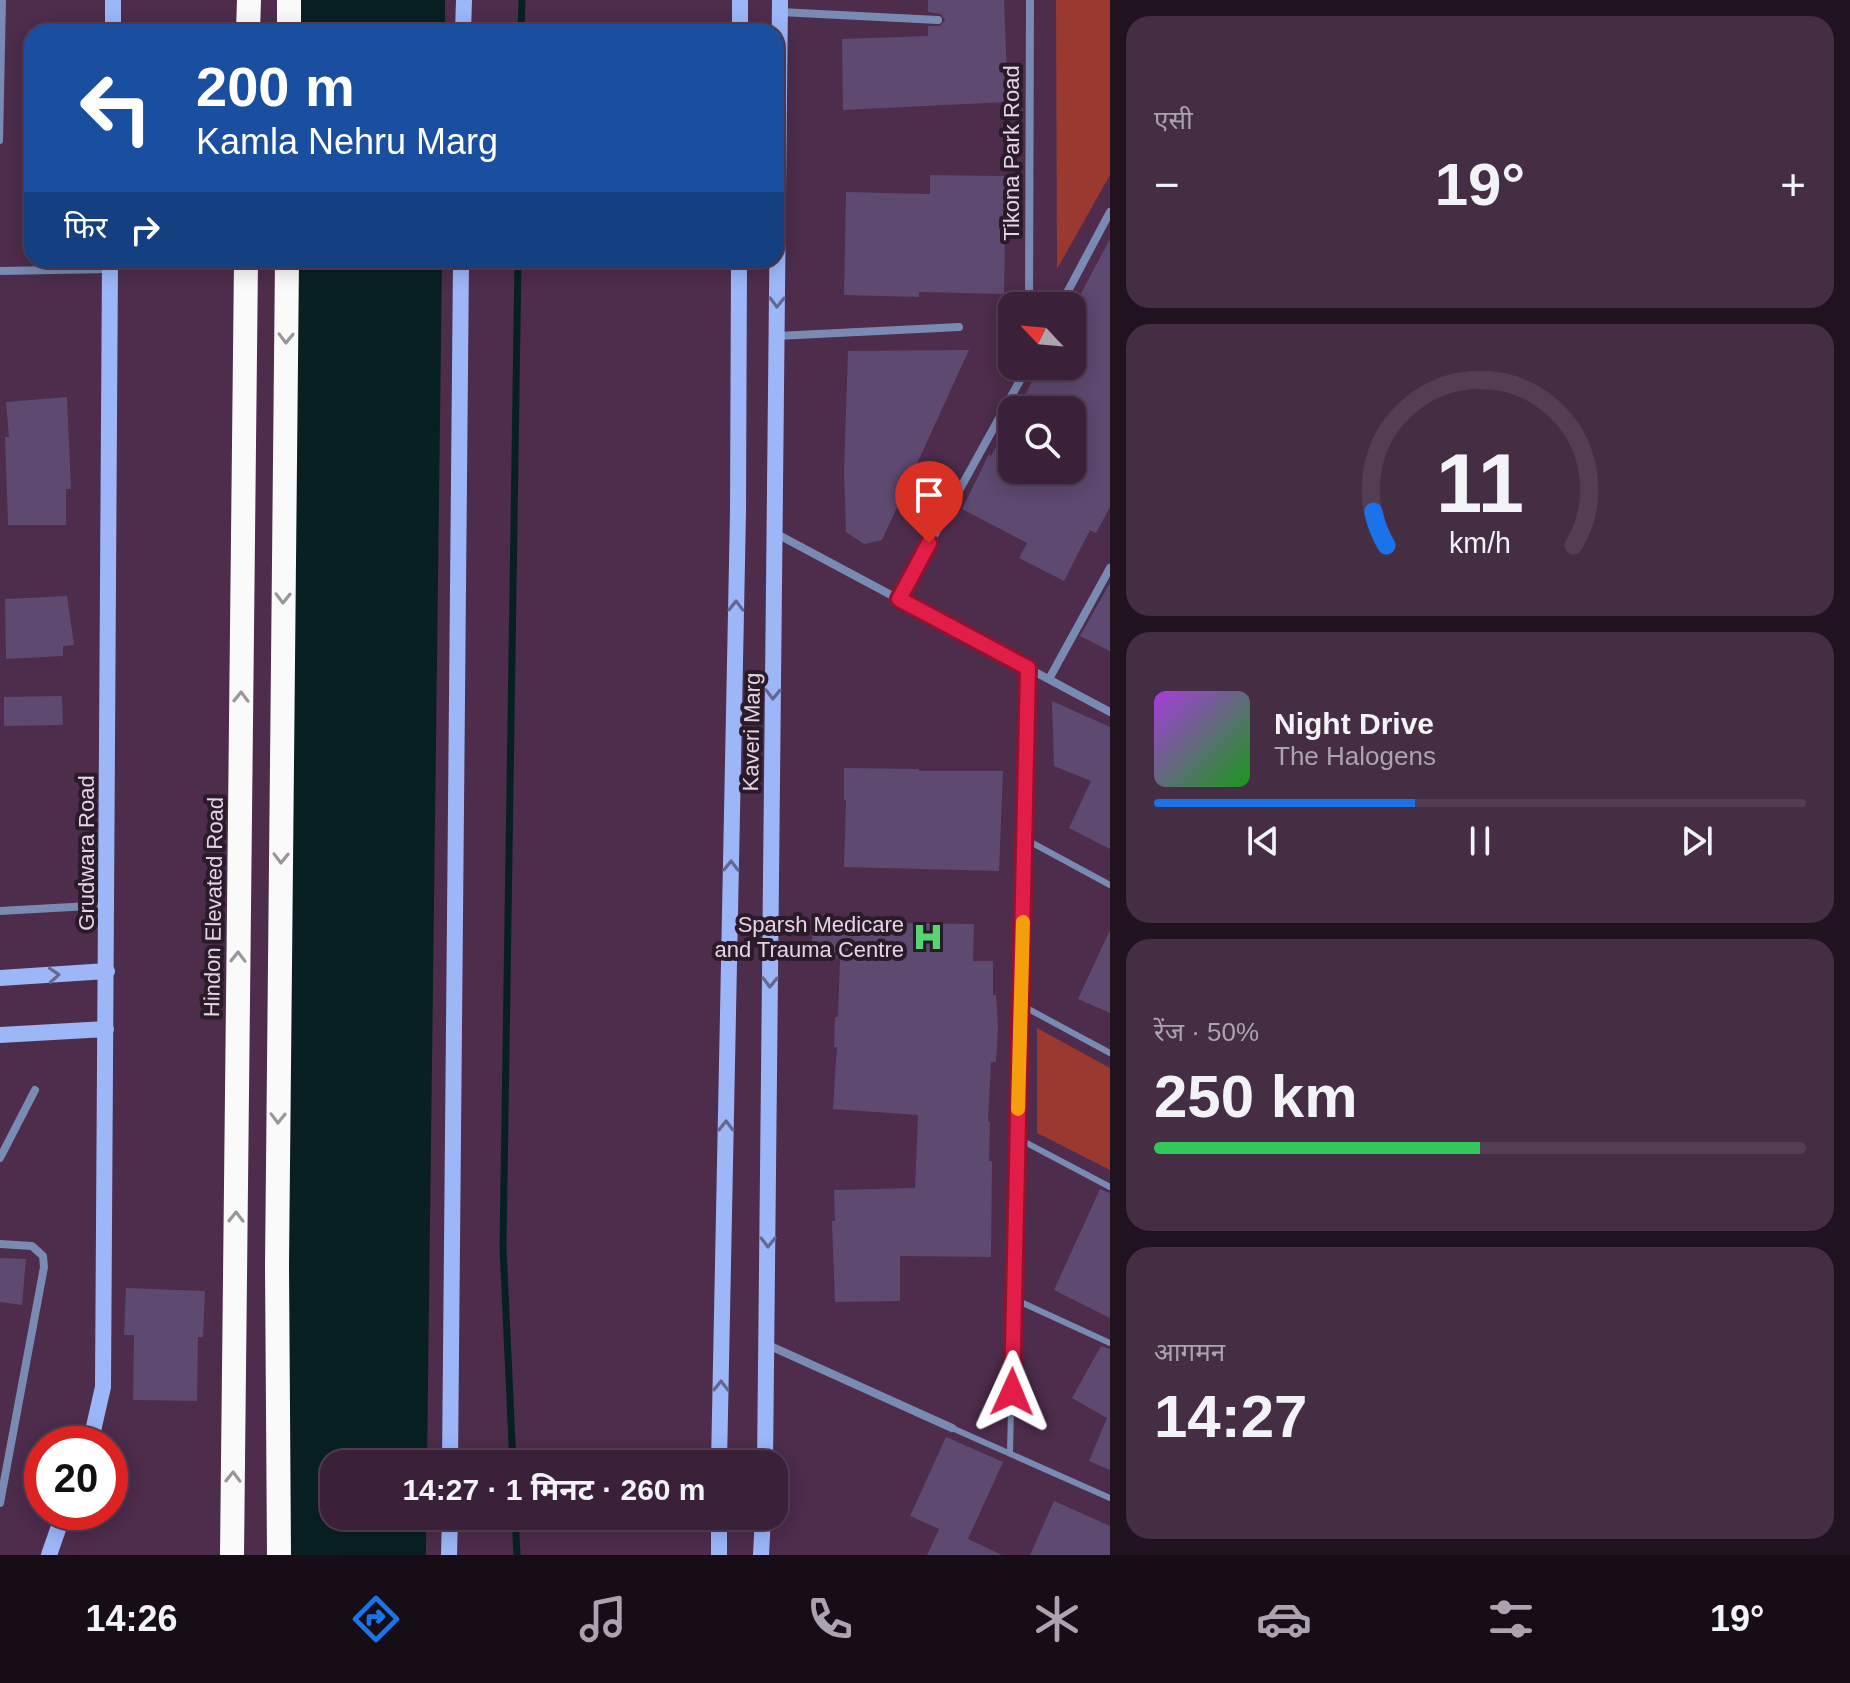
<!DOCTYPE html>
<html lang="hi">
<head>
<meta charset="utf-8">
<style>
	:root { --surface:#3a2139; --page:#452e44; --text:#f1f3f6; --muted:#aba3ae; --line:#543e53; --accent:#1a73e8 }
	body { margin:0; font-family:Helvetica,"Noto Sans Devanagari",sans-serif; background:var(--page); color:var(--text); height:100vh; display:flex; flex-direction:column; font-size:30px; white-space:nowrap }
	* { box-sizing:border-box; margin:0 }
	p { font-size:26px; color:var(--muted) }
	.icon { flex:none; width:44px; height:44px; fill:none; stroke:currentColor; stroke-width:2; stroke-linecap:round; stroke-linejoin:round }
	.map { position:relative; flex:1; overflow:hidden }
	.panel { display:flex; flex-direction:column; gap:16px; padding:16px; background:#20121f; width:740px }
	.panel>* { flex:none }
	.guide { position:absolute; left:24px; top:24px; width:760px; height:244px; border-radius:24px; box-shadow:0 4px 20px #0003,0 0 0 2px var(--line); background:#1a4fa0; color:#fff; overflow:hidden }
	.needle { width:52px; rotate:296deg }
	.fabs { position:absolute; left:998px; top:292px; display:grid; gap:16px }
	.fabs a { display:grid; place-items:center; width:88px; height:88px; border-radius:16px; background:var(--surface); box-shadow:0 4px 20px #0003,0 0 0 2px var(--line); font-size:40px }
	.speed { position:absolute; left:24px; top:1426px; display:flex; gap:16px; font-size:40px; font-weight:700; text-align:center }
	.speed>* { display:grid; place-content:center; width:104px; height:104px; border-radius:50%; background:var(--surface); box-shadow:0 4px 20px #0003,0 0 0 2px var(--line); line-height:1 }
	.speed .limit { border:12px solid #d22; background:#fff; color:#111 }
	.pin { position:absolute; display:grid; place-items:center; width:68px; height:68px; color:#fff; margin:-82px -34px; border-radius:50% 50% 50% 0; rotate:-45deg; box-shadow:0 0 8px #0007 }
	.pin .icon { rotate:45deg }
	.me { position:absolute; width:88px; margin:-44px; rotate:1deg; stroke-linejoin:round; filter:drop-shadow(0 0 6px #0008) }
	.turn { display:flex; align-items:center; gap:28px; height:168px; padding:0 40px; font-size:36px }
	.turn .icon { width:104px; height:104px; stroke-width:2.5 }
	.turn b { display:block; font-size:56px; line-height:68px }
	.then { display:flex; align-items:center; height:76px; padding:0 40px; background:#0003; gap:16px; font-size:30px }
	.big { font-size:60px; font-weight:700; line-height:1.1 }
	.panel .card { flex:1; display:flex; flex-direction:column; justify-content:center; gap:12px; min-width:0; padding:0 28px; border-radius:24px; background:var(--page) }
	.panel .dial { align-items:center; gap:0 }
	.dial svg { height:208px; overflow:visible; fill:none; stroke:var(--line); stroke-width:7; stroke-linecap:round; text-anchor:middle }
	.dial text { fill:var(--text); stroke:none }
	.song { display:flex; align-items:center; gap:24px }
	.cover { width:96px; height:96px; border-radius:12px; background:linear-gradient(135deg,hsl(280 70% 55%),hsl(120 70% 35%)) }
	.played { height:8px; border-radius:4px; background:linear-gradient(90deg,var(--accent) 40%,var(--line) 40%) }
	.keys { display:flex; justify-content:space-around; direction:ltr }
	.heat { display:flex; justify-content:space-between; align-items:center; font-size:44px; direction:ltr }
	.charge { height:12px; border-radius:6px; background:linear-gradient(90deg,#34c759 50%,var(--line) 0) }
	.trip { position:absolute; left:320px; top:1450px; width:468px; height:80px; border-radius:24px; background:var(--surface); box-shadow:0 4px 20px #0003,0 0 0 2px var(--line); font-weight:700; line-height:80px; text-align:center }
	.tab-bar { display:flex; height:128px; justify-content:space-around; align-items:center; background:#170d17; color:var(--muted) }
	.tab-bar .icon { width:56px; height:56px }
	.tab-bar .active { color:var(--accent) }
	.tab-bar b { font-size:36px; color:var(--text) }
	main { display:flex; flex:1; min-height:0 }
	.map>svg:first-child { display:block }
</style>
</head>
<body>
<main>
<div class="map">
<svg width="1110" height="1555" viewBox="0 0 1110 1555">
	<rect width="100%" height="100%" fill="#4d2c4c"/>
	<!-- green -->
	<path fill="#993930" d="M1056 0H1110V175L1057 269Z
		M1037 1028 1110 1068V1170L1037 1133Z"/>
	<!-- water -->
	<path fill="#092023" d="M292 0H445V32H292Z
		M289 260H442L427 1464H334V1516H426V1555H271Z"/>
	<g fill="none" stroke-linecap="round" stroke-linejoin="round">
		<!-- stream -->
		<path stroke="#092023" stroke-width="7" d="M521 32 522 0
			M513 1464 503 1248 518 260
			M515 1516 517 1555"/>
	</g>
	<!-- building -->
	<path fill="#5e4971" d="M928 0H1004L1008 102 843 110 842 39 928 36V26H940L945 20 941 14 928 12Z
		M930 175 1006 176 1004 294 919 292V297L844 295 846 192 930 194Z
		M1110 239V507L1096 533 1090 530 1064 581 1019 558 1027 543 962 509 989 454 991 456 1012 417V470H1072V410H1017L1040 366H1072V310Z
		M969 350 882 540 864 544 846 532 844 470 848 351Z
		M67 397 71 489H66V525H8L5 437H9L6 402Z
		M1110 583V651L1080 636Z
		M67 596 74 645 63 646V656L6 659 5 599Z
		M62 696 63 725 4 726V697Z
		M1052 701 1110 727V849L1069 828 1091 781 1054 766Z
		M844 768 919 769V771H1003L999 871 844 867 846 800H844Z
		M813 922 895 926V923L974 924 973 961H993V995H996L998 1027 996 1062H991L988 1121 990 1122 989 1161H992L991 1257 900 1256V1301L835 1302 832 1221H835L834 1190 915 1188 918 1115 833 1109 837 1047H834L835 1017H838L840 958 811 956Z
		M1110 930V1013L1078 999Z
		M1100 1189 1110 1193V1318L1054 1290Z
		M0 1258 26 1259 22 1305 0 1302Z
		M126 1288 205 1291 203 1337H198L197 1401 133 1400 134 1335H124Z
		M1101 1346 1110 1349V1470L1089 1461 1107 1418 1072 1398Z
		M946 1437 1003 1462 968 1539 1002 1555H927L939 1529 910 1516Z
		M1054 1501 1110 1526V1555H1030Z"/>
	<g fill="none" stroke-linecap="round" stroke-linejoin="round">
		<!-- lane -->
		<path stroke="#798ab3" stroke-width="6" d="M0 141 3 0
			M1025 839 1110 885
			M1021 1005 1110 1053
			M1017 1138 1110 1187
			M1014 1299 1110 1343
			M952 1428 1110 1498
			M1010 1453 1028 668"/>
		<!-- street -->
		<path stroke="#798ab3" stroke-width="8" d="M780 12 938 20
			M0 271 110 269
			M1029 306 1030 0
			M1060 306 1110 212
			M777 336 959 327
			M775 533 1110 712
			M899 599 1028 366
			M1049 679 1110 568
			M0 911 107 905
			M0 1158 35 1090
			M0 1244 32 1246 43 1256 44 1267 0 1503
			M768 1345 952 1428"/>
		<!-- secondary -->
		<path stroke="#9cb6f8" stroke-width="16" d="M113 32V0
			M463 32 464 0
			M740 32V0
			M0 978 107 971
			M0 1035 106 1029
			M90 1444 103 1387 110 260
			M450 1464 461 260
			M719 1464 738 512 739 260
			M765 1464 780 0
			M49 1555 64 1512
			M449 1555 450 1516
			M719 1555V1516
			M761 1555 763 1516"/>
		<!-- highway -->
		<path stroke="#fafafa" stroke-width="24" d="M248 32 249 0
			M289 32V0
			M232 1555 246 260
			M279 1555 277 1266 287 260"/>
	</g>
	<!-- one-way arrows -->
	<defs><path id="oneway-chevron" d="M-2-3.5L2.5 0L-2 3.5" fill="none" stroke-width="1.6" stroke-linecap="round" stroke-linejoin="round" transform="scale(2)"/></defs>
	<g stroke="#636890">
		<use href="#oneway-chevron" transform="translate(777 302) rotate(91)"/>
		<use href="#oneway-chevron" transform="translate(736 606) rotate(-89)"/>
		<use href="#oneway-chevron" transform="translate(773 694) rotate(91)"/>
		<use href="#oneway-chevron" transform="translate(731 866) rotate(-89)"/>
		<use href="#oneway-chevron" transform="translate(54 975) rotate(-4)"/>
		<use href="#oneway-chevron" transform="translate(770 982) rotate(91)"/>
		<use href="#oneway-chevron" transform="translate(726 1126) rotate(-89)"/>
		<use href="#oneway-chevron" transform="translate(768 1242) rotate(91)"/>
		<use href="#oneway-chevron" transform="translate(721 1386) rotate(-89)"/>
	</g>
	<g stroke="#9c969c">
		<use href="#oneway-chevron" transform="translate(286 338) rotate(91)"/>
		<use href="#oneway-chevron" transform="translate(283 598) rotate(91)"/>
		<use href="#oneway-chevron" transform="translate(241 697) rotate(-89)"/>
		<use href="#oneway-chevron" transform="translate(281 858) rotate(91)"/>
		<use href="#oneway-chevron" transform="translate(238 957) rotate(-89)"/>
		<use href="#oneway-chevron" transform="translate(278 1118) rotate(91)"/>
		<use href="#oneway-chevron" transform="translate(236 1217) rotate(-89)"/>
		<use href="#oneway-chevron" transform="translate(233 1477) rotate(-89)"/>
	</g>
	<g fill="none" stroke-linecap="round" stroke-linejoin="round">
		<!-- route casing -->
		<g stroke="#92132f" stroke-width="20">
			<path id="route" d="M929 543 899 599 1028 668 1012 1392"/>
		</g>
		<!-- route -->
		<use href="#route" stroke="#e11d48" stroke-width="14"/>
		<!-- slow -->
		<path stroke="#f59e0b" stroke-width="14" d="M1018 1109 1023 922"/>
	</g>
	<!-- icons -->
	<defs>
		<g id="hospital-bare" transform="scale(2.4)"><path d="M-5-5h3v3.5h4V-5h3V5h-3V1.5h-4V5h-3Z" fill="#56d671" stroke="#2a1b29" stroke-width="2.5" paint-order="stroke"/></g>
	</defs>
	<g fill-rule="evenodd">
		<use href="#hospital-bare" x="928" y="937"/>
	</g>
	<g text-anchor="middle" stroke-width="8" stroke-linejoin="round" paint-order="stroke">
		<!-- street labels -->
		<g font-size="22" fill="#e7d3e6" stroke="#2a1b29">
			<text transform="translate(1011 153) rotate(-90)" y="8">Tikona Park Road</text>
			<text transform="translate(751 732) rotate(-89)" y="8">Kaveri Marg</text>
			<text transform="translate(86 853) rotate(-90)" y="8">Grudwara Road</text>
			<text transform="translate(213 907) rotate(-89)" y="8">Hindon Elevated Road</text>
		</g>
		<!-- poi labels -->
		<g font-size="22" fill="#e7d3e6" stroke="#2a1b29" text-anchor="end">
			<text x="904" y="932">Sparsh Medicare<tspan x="904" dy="25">and Trauma Centre</tspan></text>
		</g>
	</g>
</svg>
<div class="fabs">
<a><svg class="needle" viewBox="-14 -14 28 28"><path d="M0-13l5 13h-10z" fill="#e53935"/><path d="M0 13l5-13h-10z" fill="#aba3ae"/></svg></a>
<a><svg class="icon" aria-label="search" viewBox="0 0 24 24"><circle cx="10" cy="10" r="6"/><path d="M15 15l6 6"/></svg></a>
</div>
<div class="speed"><div class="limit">20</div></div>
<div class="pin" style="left:929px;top:543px;background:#d93025"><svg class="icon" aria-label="arrive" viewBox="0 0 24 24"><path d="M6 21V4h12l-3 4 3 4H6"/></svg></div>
<svg class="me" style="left:1012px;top:1392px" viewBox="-20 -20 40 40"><path d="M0-17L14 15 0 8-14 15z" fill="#e11d48" stroke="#fff" stroke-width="4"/></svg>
<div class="trip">14:27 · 1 मिनट · 260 m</div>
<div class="guide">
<div class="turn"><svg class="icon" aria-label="left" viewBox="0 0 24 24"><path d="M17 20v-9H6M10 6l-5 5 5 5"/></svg><div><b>200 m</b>Kamla Nehru Marg</div></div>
<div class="then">फिर<svg class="icon" aria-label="right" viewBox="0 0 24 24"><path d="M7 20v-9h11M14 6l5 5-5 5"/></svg></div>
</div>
</div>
<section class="panel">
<div class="card"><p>एसी</p>
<div class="heat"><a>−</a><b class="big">19°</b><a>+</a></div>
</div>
<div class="card dial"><svg viewBox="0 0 100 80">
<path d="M14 69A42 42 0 1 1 86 69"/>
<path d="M14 69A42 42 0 0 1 9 56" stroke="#1a73e8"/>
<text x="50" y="56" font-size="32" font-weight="700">11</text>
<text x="50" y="72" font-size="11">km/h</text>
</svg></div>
<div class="card">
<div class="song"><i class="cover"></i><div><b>Night Drive</b><p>The Halogens</p></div></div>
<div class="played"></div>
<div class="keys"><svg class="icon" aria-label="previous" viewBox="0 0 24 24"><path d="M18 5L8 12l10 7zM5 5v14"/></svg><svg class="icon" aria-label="pause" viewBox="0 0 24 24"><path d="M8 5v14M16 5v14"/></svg><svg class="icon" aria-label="next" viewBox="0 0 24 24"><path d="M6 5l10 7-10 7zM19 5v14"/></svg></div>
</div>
<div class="card"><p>रेंज · 50%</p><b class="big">250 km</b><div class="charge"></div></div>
<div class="card"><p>आगमन</p><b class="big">14:27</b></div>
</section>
</main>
<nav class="tab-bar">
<b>14:26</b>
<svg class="icon active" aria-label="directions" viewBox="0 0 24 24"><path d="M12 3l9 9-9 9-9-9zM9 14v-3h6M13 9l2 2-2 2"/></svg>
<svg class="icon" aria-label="music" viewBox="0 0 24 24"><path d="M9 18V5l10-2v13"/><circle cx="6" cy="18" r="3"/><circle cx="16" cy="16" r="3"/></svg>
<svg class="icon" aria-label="phone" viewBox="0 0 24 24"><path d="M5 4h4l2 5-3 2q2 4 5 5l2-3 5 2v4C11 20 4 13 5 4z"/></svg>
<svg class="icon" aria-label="climate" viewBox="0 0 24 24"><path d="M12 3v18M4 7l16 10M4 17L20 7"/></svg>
<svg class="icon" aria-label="car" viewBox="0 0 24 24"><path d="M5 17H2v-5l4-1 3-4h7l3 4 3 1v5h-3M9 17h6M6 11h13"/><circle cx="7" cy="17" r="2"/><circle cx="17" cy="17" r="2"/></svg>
<svg class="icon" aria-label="filters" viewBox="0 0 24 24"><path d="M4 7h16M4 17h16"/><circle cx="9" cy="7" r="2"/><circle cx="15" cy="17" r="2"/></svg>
<b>19°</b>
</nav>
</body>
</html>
